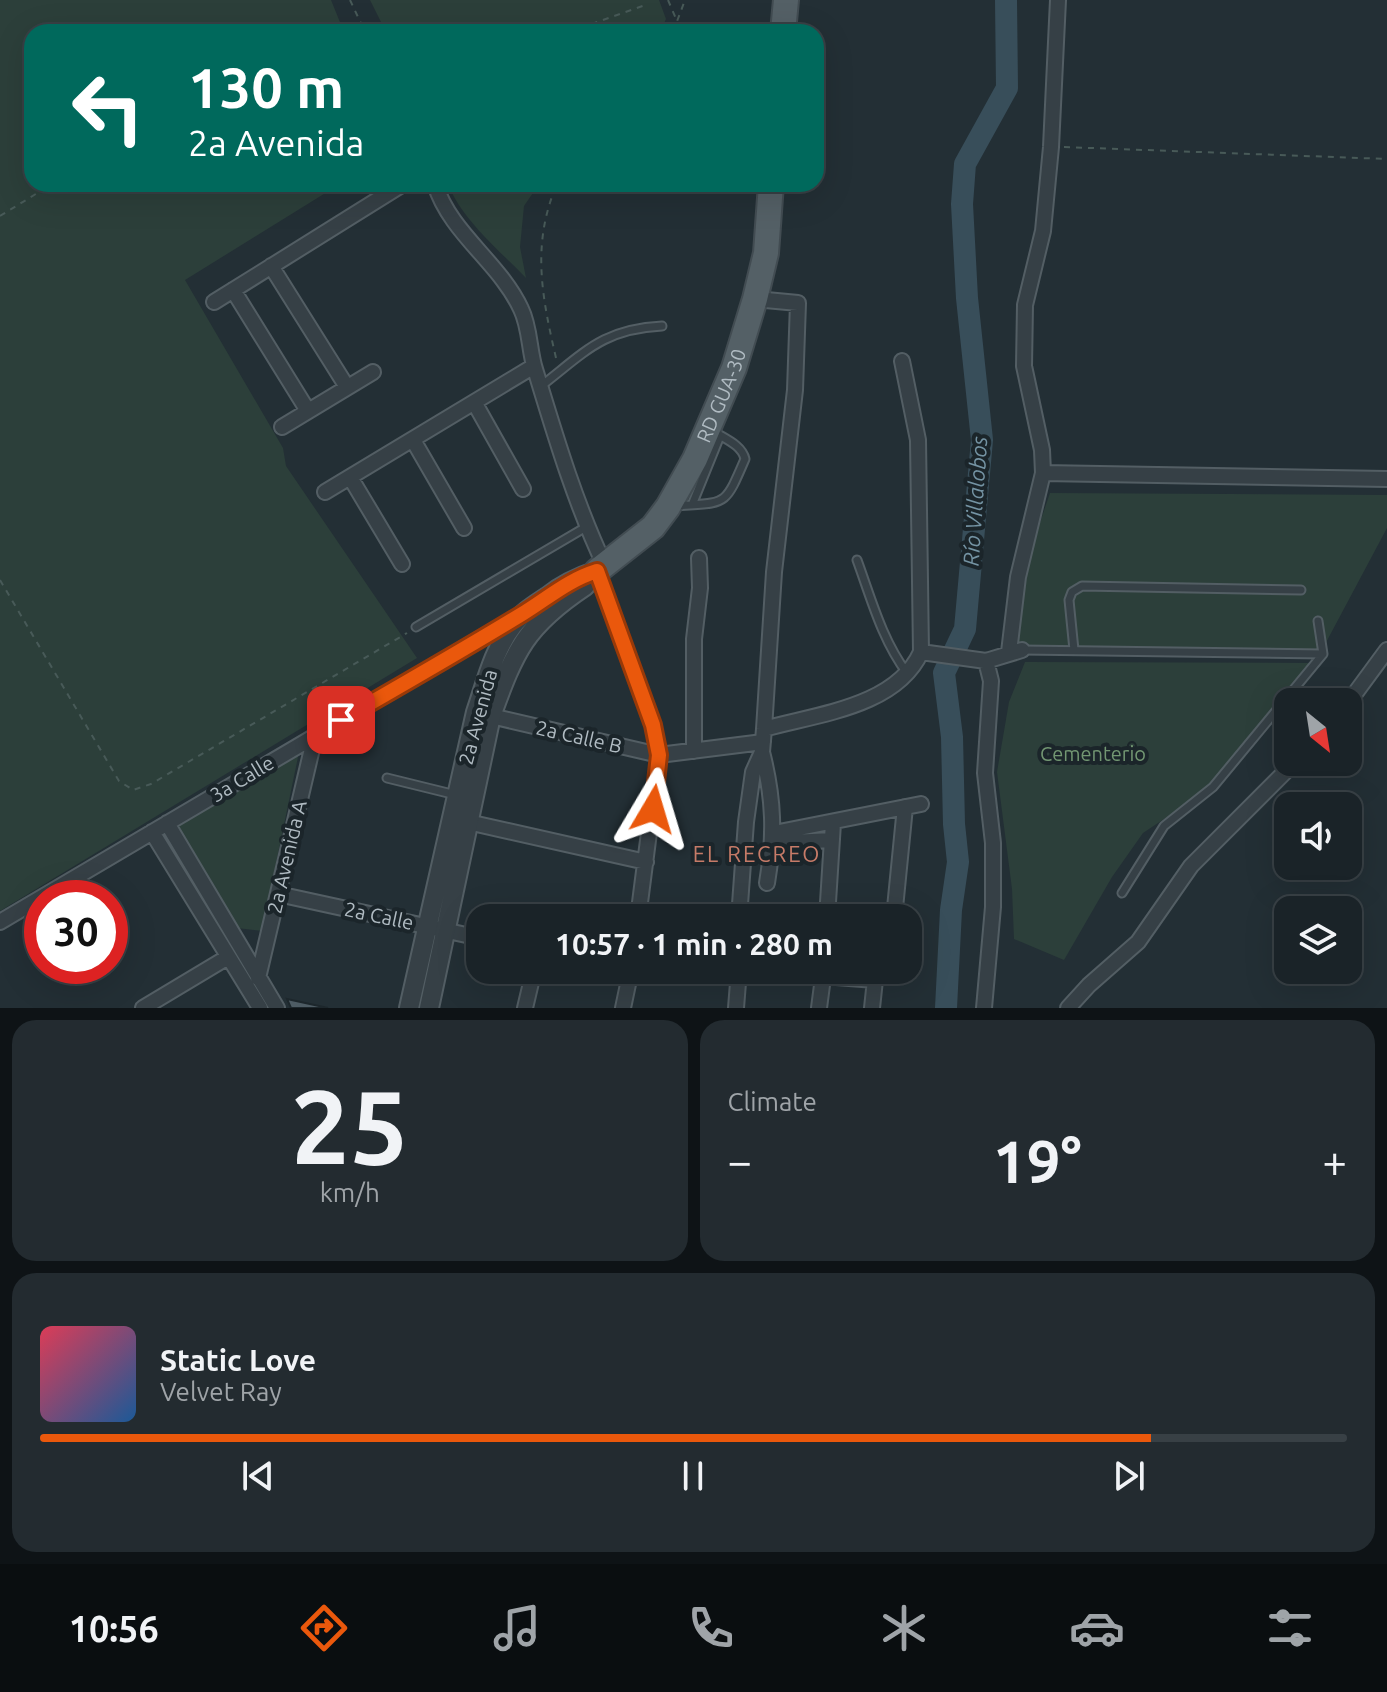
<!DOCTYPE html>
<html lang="en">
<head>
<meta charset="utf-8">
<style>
	:root { --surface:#1a2328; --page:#232b30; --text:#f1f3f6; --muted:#9fa4a8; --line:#384045; --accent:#ea580c }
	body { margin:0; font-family:Ubuntu,sans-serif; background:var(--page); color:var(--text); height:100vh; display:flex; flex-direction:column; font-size:30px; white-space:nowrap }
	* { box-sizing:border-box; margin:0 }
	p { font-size:26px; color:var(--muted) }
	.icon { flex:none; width:44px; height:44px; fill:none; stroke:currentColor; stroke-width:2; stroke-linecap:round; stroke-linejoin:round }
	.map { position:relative; height:1008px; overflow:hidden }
	.drawer { display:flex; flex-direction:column; gap:12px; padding:12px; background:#0e1316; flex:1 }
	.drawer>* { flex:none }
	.guide { position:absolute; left:24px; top:24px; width:800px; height:168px; border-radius:24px; box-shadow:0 8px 32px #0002,0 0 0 2px var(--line); background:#00695c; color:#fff; overflow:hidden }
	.needle { width:52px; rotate:150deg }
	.buttons { position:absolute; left:1274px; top:688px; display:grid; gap:16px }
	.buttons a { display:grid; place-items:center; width:88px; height:88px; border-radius:16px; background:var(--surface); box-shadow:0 8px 32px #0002,0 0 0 2px var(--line); font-size:40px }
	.speed { position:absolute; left:24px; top:880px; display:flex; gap:16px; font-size:40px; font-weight:700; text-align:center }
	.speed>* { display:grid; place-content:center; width:104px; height:104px; border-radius:50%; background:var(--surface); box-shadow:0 8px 32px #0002,0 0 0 2px var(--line); line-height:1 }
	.speed .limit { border:12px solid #d22; background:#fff; color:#111 }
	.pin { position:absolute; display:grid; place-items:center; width:68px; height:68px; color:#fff; margin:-34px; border-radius:16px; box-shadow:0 4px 12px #0006 }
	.me { position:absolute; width:88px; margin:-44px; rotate:7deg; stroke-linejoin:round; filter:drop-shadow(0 0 6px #0008) }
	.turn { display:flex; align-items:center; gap:28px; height:168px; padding:0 32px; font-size:36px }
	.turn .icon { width:104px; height:104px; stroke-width:2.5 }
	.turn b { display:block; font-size:56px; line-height:68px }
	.big { font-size:60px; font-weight:600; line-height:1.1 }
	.drawer .widget { flex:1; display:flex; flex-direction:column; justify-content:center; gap:12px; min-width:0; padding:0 28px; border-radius:24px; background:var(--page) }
	.drawer .dial { align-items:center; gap:0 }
	.dial b { font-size:104px; line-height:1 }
	.song { display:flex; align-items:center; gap:24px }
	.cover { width:96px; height:96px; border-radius:12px; background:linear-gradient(135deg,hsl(350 70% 55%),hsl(210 70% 35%)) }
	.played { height:8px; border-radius:4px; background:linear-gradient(90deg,var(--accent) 85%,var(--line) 85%) }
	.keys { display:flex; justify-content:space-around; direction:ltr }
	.heat { display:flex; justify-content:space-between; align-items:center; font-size:44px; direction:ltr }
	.drawer .tiles { flex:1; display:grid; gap:12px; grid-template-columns:1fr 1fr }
	.widget:last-child { grid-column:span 2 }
	.trip { position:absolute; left:466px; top:904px; width:456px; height:80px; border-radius:24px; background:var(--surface); box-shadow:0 8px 32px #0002,0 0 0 2px var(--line); font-weight:600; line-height:80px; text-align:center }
	.menu { display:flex; height:128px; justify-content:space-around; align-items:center; background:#0a0e10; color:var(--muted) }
	.menu .icon { width:56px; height:56px }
	.menu .current { color:var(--accent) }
	.menu b { font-size:36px; color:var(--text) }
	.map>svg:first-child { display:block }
</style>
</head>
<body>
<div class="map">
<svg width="1387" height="1008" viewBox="0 0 1387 1008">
	<rect width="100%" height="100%" fill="#232f35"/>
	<!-- green -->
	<path fill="#2c3f3a" d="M0 0H331L344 32H32V184H340L185 280 283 448 286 466 417 658 0 911Z
		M370 0H659L666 19 660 32H386Z
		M448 184H539L524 206 520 247 526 278C499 250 462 220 448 184Z
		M1050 493 1387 495V528L1322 650 1018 647 1023 587 1033 543Z
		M1025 662 1313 663 1212 787 1143 833 1112 877 1064 960 1014 939 1012 889 997 772 1009 702Z
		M287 754 298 757 262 931 229 927 172 827Z"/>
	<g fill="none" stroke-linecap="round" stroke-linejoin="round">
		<!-- river -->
		<path stroke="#384e5a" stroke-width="22" d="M946 1008 951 910 958 862 954 824 952 737 944 673 965 629 982 440 967 298 962 204 965 164 1007 88 1006 0"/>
	</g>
	<!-- building -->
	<path fill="#4e5c64" stroke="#1d272c" stroke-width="2" d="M287 999 328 1008H291Z"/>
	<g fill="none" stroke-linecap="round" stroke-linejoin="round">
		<!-- service casing -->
		<g stroke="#535e64" stroke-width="11">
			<path id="service" d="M541 386C585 352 603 329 662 326
				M692 505 720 436
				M675 506C727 502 724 508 745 459 742 445 725 439 713 431
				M857 560C871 598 882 640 907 673
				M416 627 586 527
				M1022 650 1323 654
				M1074 650 1069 600 1072 592 1082 586 1301 590
				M387 778 456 795
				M1122 893 1164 826 1213 787 1323 654 1318 621"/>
		</g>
		<!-- minor casing -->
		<g stroke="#535e64" stroke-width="18">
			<path id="minor" d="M435 184C450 233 500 263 521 309 530 327 529 350 535 369 555 435 575 503 605 566
				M271 266 347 387
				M233 290 308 411
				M214 302 403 184
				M474 402 523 489
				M282 427 373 372
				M413 440 464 528
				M1043 473 1387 479
				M350 477 402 564
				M325 492 534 366
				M597 571 653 725 659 755 638 918
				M921 652 986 661 1022 650
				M1009 652 1018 577 1043 473 1042 450 1024 366 1025 305 1043 231 1051 147 1058 0
				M1348 703 1387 650
				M491 716 659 755 763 742
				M764 729C817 714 896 707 921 652L918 440 902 361
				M694 751V639L700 588 699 558
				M762 752C774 799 775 835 767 883
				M459 820 646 862
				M167 823 277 1008
				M152 832 260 1008
				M774 833 921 804
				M773 843 832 840
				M278 894 480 938
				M739 918 746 822 753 772 762 752 764 729 774 572 795 390 798 303 755 299
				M827 918 833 823
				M894 918 905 807
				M0 922 515 618
				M823 976 875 980
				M258 978 315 736
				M143 1008 228 957
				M525 1008 534 970
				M623 1008 631 970
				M736 1008 739 970
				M819 1008 824 970
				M872 1008 875 980 880 970
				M984 1008 993 907V843L985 773 991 681 986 661
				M1068 1008 1089 985 1138 942 1191 866 1295 762"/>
		</g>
		<!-- tertiary casing -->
		<g stroke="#535e64" stroke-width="22">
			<path id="tertiary" d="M409 1008 476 712C486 683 494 649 513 625 522 613 535 605 547 597 562 585 579 577 597 571
				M429 1008 491 716C515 650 525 626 585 586"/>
		</g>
		<!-- primary casing -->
		<g stroke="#424c52" stroke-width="28">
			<g id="primary">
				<path d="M783 32 786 0"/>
				<path id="s1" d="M597 571 653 527 668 507 695 459 734 368 755 299 766 253 771 184"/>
			</g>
		</g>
		<!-- path -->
		<path stroke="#485a58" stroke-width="2" stroke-dasharray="6 6" stroke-linecap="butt" d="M350 0 365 32
			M668 0 677 21
			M304 32 311 27
			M569 32 648 4
			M673 32 685 0
			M1064 147 1387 159
			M0 216 52 184
			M556 358C542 297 531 244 557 184
			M0 580 119 781 133 790 151 784 407 633"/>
		<!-- service -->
		<use href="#service" stroke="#364046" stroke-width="7"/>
		<!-- minor -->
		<use href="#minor" stroke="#364046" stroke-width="14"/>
		<!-- tertiary -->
		<use href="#tertiary" stroke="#364046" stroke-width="18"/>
		<!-- primary -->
		<use href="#primary" stroke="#546066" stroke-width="24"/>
	</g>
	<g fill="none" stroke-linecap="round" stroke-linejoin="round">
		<!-- route casing -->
		<g stroke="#983908" stroke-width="20">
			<path id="route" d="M341 720C402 685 463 650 522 614 548 598 568 580 597 571L653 725 659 755 653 809"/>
		</g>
		<!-- route -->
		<use href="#route" stroke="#ea580c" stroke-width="14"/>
	</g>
	<g text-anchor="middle" stroke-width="8" stroke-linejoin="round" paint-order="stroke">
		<!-- street labels -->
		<g font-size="20" fill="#b0bbc2" stroke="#1b252a">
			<text dy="7" stroke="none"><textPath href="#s1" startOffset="220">RD GUA-30</textPath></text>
			<text transform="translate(478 717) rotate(-75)" y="7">2a Avenida</text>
			<text transform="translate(579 737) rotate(13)" y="7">2a Calle B</text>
			<text transform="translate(242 779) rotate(-31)" y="7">3a Calle</text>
			<text transform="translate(287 857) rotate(-77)" y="7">2a Avenida A</text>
			<text transform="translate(379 916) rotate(12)" y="7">2a Calle</text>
		</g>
		<!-- park labels -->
		<g font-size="20" fill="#729672" stroke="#1b252a">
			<text x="1093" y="761">Cementerio</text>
		</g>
		<!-- water labels -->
		<g font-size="22" font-style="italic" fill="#7493a3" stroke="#1b252a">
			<text transform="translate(975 501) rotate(-86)" y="8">Río Villalobos</text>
		</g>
		<!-- neighbourhood labels -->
		<g font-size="22" letter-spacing="2" fill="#c67b68" stroke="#1b252a">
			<text x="757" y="862">EL RECREO</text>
		</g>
	</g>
</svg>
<div class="buttons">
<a><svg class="needle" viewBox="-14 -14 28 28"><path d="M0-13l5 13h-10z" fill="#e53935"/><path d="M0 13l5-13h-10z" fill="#9fa4a8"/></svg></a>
<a><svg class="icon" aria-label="sound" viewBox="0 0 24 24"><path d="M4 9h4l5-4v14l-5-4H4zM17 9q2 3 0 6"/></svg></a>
<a><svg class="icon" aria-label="layers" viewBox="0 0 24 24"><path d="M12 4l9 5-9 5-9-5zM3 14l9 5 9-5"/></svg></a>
</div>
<div class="speed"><div class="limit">30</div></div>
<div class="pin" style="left:341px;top:720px;background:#d93025"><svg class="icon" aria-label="arrive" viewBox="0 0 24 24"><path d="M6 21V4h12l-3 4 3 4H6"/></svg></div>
<svg class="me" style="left:653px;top:809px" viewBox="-20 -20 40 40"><path d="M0-17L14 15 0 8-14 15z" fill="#ea580c" stroke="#fff" stroke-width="4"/></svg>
<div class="trip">10:57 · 1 min · 280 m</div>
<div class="guide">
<div class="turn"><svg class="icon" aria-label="left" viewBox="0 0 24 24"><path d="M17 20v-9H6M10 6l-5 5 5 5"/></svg><div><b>130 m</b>2a Avenida</div></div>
</div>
</div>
<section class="drawer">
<div class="tiles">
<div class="widget dial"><b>25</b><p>km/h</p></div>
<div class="widget"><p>Climate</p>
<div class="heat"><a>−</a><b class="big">19°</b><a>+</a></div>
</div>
<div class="widget">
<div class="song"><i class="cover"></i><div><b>Static Love</b><p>Velvet Ray</p></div></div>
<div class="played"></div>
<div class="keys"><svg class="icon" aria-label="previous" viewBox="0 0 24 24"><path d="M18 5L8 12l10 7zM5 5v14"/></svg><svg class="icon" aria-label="pause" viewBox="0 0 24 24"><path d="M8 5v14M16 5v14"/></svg><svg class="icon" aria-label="next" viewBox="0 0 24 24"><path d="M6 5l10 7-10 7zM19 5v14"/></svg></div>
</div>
</div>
</section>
<nav class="menu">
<b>10:56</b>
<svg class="icon current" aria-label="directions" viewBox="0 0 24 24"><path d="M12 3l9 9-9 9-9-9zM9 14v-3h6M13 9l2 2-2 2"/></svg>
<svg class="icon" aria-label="music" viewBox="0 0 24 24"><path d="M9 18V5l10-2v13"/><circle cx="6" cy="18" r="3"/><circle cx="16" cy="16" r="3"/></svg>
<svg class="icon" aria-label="phone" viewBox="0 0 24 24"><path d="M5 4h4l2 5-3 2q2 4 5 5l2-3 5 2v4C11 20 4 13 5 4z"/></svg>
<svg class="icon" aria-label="climate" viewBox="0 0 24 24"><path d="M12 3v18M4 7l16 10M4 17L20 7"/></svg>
<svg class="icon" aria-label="car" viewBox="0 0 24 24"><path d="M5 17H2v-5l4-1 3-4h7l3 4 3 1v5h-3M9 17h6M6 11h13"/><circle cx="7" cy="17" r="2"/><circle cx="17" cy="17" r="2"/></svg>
<svg class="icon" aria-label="filters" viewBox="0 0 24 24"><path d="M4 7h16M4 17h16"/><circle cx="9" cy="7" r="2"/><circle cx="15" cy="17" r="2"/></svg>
</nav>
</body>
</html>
